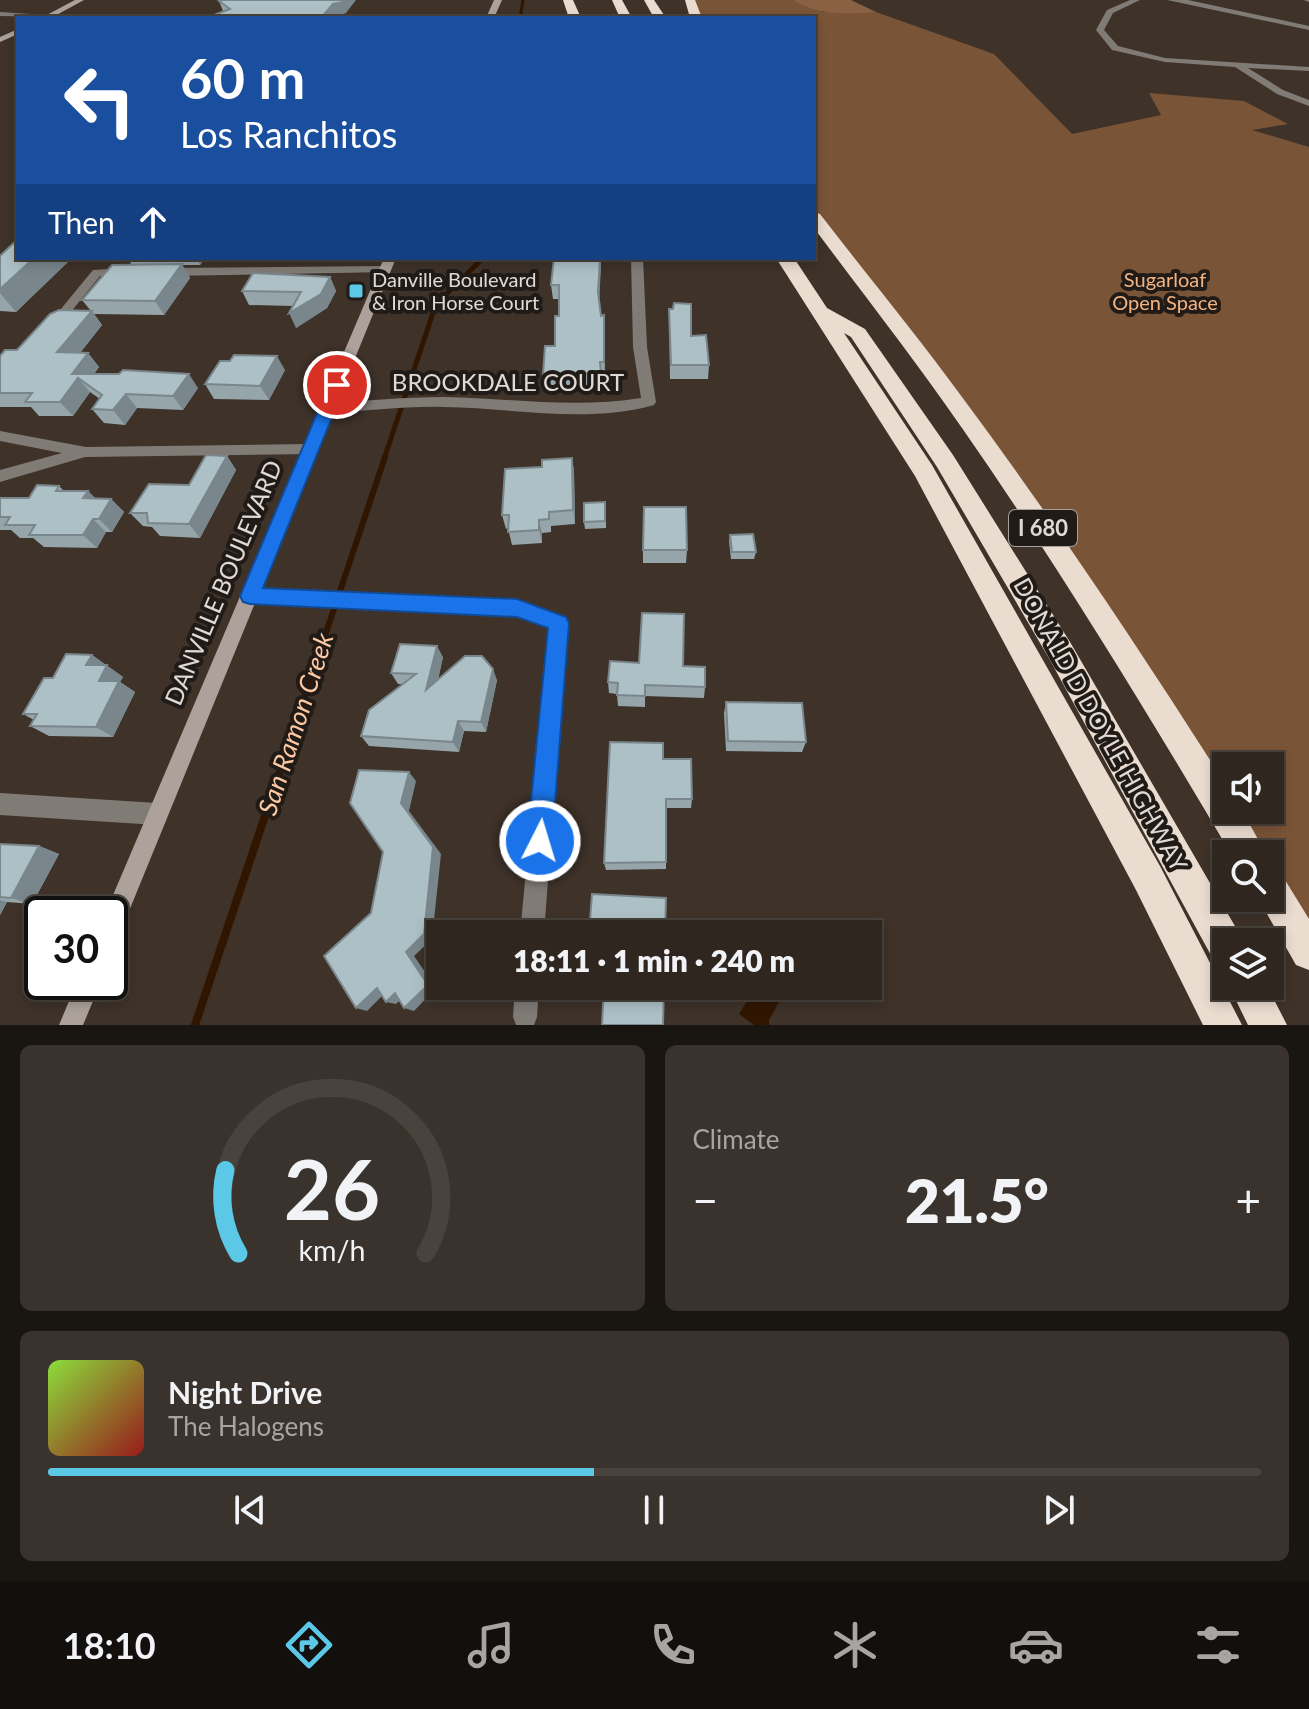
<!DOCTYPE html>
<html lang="en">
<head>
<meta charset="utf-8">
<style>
	:root { --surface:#2e261f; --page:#3a322c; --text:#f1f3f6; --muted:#a7a5a4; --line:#49433d; --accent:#5bc8e7 }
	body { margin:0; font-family:Lato,sans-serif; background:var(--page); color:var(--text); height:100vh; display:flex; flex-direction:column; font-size:30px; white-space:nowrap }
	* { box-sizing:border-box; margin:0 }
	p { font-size:26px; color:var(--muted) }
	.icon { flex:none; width:44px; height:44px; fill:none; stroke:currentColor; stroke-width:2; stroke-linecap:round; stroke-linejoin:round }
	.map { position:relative; height:1025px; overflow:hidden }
	.side { display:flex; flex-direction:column; gap:20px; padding:20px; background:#191511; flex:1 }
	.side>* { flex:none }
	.guide { position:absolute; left:16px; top:16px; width:800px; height:244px; border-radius:0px; box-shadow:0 4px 12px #0003,0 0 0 2px var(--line); background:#1a4fa0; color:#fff; overflow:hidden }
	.tools { position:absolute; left:1212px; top:752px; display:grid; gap:16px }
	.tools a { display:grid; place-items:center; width:72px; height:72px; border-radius:0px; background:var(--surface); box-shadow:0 4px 12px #0003,0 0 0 2px var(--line); font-size:40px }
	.speed { position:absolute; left:24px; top:896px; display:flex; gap:16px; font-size:40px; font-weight:700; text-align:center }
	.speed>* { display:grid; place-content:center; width:104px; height:104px; border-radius:50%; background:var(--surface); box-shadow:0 4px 12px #0003,0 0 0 2px var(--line); line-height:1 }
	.speed .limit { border:4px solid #111; border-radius:12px; background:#fff; color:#111 }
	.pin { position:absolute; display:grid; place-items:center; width:68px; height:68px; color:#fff; margin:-34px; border:4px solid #fff; border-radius:50%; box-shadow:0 2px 8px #0007 }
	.me { position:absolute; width:88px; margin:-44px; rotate:5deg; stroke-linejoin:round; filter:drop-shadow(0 0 6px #0008) }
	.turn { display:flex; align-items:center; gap:28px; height:168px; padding:0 32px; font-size:36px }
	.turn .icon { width:104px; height:104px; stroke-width:2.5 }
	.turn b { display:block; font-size:56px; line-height:68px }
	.then { display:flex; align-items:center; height:76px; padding:0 32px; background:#0003; gap:16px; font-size:30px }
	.big { font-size:60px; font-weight:800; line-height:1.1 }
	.side .widget { flex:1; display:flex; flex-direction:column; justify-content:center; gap:12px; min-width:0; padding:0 28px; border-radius:12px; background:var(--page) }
	.side .dial { align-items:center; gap:0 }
	.dial svg { height:208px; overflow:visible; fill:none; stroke:var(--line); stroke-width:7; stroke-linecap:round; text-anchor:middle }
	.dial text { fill:var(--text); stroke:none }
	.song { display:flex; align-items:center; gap:24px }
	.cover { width:96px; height:96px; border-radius:12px; background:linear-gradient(135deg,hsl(90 70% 55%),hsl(0 70% 35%)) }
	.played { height:8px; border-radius:4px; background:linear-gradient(90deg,var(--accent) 45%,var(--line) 45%) }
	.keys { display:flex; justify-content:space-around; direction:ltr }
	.heat { display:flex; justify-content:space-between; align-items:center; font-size:44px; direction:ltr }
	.side .tiles { flex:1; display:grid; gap:20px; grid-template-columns:1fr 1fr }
	.widget:last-child { grid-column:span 2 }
	.trip { position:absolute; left:426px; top:920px; width:456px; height:80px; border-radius:0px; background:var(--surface); box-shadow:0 4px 12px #0003,0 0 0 2px var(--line); font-weight:800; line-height:80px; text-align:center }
	.dock { display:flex; height:128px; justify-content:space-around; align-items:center; background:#120f0c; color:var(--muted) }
	.dock .icon { width:56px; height:56px }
	.dock .selected { color:var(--accent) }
	.dock b { font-size:36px; color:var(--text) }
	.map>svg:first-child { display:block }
</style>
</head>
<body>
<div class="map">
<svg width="1309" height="1025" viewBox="0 0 1309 1025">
	<rect width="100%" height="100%" fill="#3e3229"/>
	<!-- green -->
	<path fill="#7a5437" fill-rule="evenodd" d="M690 0H793L824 12H876L994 54 1072 134 1161 115 1149 93 1244 101 1288 124 1252 130 1309 147V952L1270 887V854H1250L1128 656 814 217V18H696ZM1226 766H1270V810H1226Z"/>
	<!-- forest -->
	<path fill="#8a6142" d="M793 0H851L876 12C847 14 819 16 793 0Z"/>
	<!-- water -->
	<path fill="#301600" d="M756 986H788L769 1020V1025H754L739 1014Z"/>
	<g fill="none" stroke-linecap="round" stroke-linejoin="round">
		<!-- stream-far4 -->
		<path stroke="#301600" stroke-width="3" d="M520 18 523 0"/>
		<!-- stream-far3 -->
		<path stroke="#301600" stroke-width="4" d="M475 266 484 258"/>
		<!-- stream-far2 -->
		<path stroke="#301600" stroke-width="5" d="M384 459 436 304 477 264"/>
		<!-- stream-far1 -->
		<path stroke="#301600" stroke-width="6" d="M301 707 385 457"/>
		<!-- stream -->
		<path stroke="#301600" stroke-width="8" d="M195 1025 302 705"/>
		<!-- street -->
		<path fill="#817b76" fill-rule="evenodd" d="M1130 0H1140L1113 13 1104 30 1118 46 1165 58 1309 67V71L1248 68 1283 90 1309 100V106L1277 94 1235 67 1165 62 1112 50 1096 30 1107 10Z
			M1167 0H1188L1309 26V30Z
			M1304 0H1309V2L1306 1Z
			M0 12 47 15 51 17 0 16Z
			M631 258H643L647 347 656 402 654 405C586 424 514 408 444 407 406 406 366 411 327 413L320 408 327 403C366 401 405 397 444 397 510 398 575 409 641 398L633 347Z
			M385 266 391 270 389 272 167 276 161 272 167 268Z
			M128 268 132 269V275L100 276 70 313H62L60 310 93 270Z
			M0 431 86 447 310 444 317 449 310 454 85 457 0 482V470L62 453 0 441Z
			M250 588 517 600 564 617 567 623 544 934H520L549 627 517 616 250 604 244 601 241 596 244 591Z
			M0 793 157 803 165 806 168 814 165 822 157 825 0 815Z
			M515 986H539L537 1017 534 1025H516L513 1017Z"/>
		<!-- secondary -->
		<path fill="#aca29b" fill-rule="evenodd" d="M75 0H84L51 18H41Z
			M494 0H502L494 18H486Z
			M18 29V34L0 42V37Z
			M384 258H396L118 938 110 942V914H105Z
			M77 982H101L83 1025H59Z"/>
		<!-- highway -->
		<path fill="#ebdcd0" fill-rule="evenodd" d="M563 0H573L581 18H569Z
			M612 0H622L632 18H620Z
			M644 0H654L666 18H654Z
			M685 0H695L702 18H690Z
			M814 212 820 214C867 275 916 334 962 397 1055 522 1142 653 1226 785V810H1242L1266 854H1231C1146 710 1058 566 962 428 915 360 864 295 814 228Z
			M776 258H794L827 308 865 329 953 455 1070 642 1239 933 1242 942H1226V964L1213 959 1050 660 937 467 851 337 844 333 932 465 1160 866 1242 1025H1203L1136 890 915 476Z
			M1270 870 1282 875 1309 919V970L1296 965 1258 898H1270Z
			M1229 986H1267L1287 1025H1248Z"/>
	</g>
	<!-- wall -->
	<path fill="#95a5aa" d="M219 1 346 13 336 15 223 11Z
		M0 256 18 258H72L16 312 0 311Z
		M123 258H205L200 265H182L190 278 164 315 94 314 102 325 80 353H88L99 367 94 374 198 388 183 410 137 408 125 425 104 423 92 409 100 399 90 392 73 416H39L31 407H0V356L17 350 91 311 82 300 132 265 128 259Z
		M554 258H601L599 301 601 316 604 315 605 376H602V387L545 389 543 375 555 346 559 316V299H553L551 285Z
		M330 277 336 291 327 308 296 328 293 306 249 305 242 291Z
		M669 309 691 336 709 365 708 379H670Z
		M285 370 269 400 214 399 205 384Z
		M227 456 236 470 200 538 160 536 152 527 143 526 130 513 189 485Z
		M572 458 574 472 575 524 551 526V532L542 533V543L512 545 508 528 506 529 502 515 542 467Z
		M59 486 64 491H88L95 498 111 499 124 512 112 532H106L97 548 44 547 33 538H20L11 530H0V498H29Z
		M606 509V528L585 529 584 522Z
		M730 535 756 552 754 559H731L729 541Z
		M643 550H687L686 563H643Z
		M92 655 123 677 120 682 135 692 113 737 49 736 30 726 34 720 23 714 53 678Z
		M443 657 438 680H497L486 732 464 731 459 752 369 746 361 736 403 684H398L391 673Z
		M683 666 705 687 704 698 645 696V707L618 706 617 694 609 693 608 682Z
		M726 702 806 742 802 752 726 751 724 713Z
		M663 759 692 799 691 808H666V869L606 870 604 863Z
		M0 844 39 846 59 854 32 904 7 902 0 915Z"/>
	<!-- shaded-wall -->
	<path fill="#79868b" d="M345 0H356L346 13 336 15 334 18H321L333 4Z
		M34 258H72L16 312 0 293V289Z
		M196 258H205L200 265Z
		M600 258H601V266L599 306 598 292Z
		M182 264 190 278 164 315 155 301Z
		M330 277 336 291 327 308 296 328 289 313Z
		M92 311 102 325 69 367 57 352Z
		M88 353 99 367 87 384 78 378 90 392 73 416 60 402 72 374Z
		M277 356 285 370 269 400 260 386Z
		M189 374 198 388 183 410 173 396Z
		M126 394 137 408 125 425 113 410Z
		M227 456 236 470 200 538 189 524Z
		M572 458 574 472 575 524 573 510Z
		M88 491 100 504 83 498Z
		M111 499 124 512 112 532 99 519Z
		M93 519 106 532 97 548 83 535Z
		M539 520 542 533V543L539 530Z
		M437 646 443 657 433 700 426 690Z
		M92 655 123 677 120 682 135 692 113 737 96 727 99 681 86 665Z
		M493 669 497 680 486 732 481 722Z
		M458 721 464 731 459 752 453 742Z
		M409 772 416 781 409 811 441 854 432 939 414 956 436 988 414 1011 404 1008 406 952 401 803Z
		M39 846 59 854 32 904 11 898Z
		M0 900 7 902 0 915Z
		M377 988 387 991 367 1011 356 1008Z
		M395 993 404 996 396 1004 386 1002Z"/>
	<!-- building -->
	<path fill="#adc0c6" stroke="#79868b" stroke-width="2" d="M223 0H345L343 2 333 4 321 18H206L230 9 219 1Z
		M18 239V258H34L0 289V256Z
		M554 258H600L598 292 601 316 604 315V362H600L601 373 543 375 545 346H555V316H559V285H551Z
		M182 264 155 301 82 300 112 265Z
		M253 273 330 277 321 294 289 313 301 292 242 291Z
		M674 303 691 304V336L706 335 709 365H671L669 309H673Z
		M59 310 92 311 57 352 88 353 72 374H119L123 370 189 374 173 396 126 394 113 410 92 409 102 395 78 378 60 402H25L32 393H0V356L5 350H17L50 314Z
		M234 355 277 356 260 386 205 384 220 361H230Z
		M206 455 227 456 189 524 148 523 147 513H130L149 484 189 485Z
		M572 458 573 510 549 512V519L539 520V530L508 532 509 515H502L505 469 542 467V460Z
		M37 485 59 486 56 491H88L83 498 111 499 99 519H93L83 535H29L35 525H5L10 517H0V498H29Z
		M605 502V521L584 522V503Z
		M644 507H686L687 550H643Z
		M753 534 756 552H732L730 535Z
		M642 613 684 614 683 666 705 667V687L645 685V696L617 695 618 683 608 682 610 661 639 663Z
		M400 644 437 646 426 690 465 656H482L493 669 481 722 458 721 453 742 361 736 369 710 416 674 391 673Z
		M66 654 92 655 86 665H107L99 681H119L96 727 30 726 37 714H23L44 678H53Z
		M726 702 802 703 806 742 728 741Z
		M610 742 663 743V759H691L692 799H666V862L604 863Z
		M359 770 409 772 401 803 433 847 424 934 406 952 428 985 404 1008 395 993 386 1002 377 988 356 1008 324 956 371 913 383 852 350 803Z
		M0 844 39 846 11 898 0 897Z
		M592 894 666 898 665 934H589Z
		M604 986H664L663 1025H602Z"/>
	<!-- route -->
	<path fill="#1a73e8" stroke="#114b97" stroke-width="2" d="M337 379 345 385 263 588 517 599 566 617 569 623 552 841 549 850 540 853 531 850 527 841 548 628 517 617 250 604 243 602 240 596 329 385Z"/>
	<!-- markers -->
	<rect fill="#5bc8e7" stroke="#211b17" stroke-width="3" x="348" y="283" width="16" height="16" rx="4"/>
	<g text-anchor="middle" stroke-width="8" stroke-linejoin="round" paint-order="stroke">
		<!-- far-poi labels -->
		<g font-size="20" fill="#e1d9d4" stroke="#211b17" text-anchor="start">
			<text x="372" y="287">Danville Boulevard<tspan x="372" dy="23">&amp; Iron Horse Court</tspan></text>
		</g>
		<!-- far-park labels -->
		<g font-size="20" fill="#f3b381" stroke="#211b17">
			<text x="1165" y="287">Sugarloaf<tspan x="1165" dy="23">Open Space</tspan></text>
		</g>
		<!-- shield labels -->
		<rect fill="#211b17" stroke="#a7a09b" stroke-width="2" x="1009" y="510" width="68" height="36" rx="6"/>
		<g font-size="22" font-weight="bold" fill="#e1d9d4">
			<text x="1043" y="536">I 680</text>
		</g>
		<!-- street labels -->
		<g font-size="24" fill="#e1d9d4" stroke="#211b17">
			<text x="508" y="391">BROOKDALE COURT</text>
			<text transform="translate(224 583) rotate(-67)" y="8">DANVILLE BOULEVARD</text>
			<text transform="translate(1100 725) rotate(61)" y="8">DONALD D DOYLE HIGHWAY</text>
		</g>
		<!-- water labels -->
		<g font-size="26" font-style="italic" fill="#fec9a2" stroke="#211b17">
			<text transform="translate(296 724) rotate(-72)" y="9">San Ramon Creek</text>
		</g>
	</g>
</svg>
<div class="tools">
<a><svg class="icon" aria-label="sound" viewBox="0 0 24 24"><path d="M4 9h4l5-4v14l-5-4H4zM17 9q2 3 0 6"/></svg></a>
<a><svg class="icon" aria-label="search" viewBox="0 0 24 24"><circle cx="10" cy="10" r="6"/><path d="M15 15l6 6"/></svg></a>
<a><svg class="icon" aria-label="layers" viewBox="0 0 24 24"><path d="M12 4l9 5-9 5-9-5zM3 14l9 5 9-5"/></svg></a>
</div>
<div class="speed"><div class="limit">30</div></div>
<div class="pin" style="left:337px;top:385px;background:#d93025"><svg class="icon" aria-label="arrive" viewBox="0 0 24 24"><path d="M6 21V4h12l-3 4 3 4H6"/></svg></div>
<svg class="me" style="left:540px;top:841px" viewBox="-20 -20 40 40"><circle r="17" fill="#1a73e8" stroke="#fff" stroke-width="3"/><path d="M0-11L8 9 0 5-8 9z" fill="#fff"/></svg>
<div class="trip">18:11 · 1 min · 240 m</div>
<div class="guide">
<div class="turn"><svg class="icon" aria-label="left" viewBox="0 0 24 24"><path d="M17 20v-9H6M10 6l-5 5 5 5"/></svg><div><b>60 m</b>Los Ranchitos</div></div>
<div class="then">Then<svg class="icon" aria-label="ahead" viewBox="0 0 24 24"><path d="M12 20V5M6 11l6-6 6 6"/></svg></div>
</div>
</div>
<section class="side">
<div class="tiles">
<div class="widget dial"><svg viewBox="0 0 100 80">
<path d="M14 69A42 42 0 1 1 86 69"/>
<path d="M14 69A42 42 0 0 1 9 37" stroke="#5bc8e7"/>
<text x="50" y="56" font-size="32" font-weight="700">26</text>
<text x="50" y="72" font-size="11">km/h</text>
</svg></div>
<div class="widget"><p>Climate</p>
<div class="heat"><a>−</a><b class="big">21.5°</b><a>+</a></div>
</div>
<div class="widget">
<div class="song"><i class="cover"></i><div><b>Night Drive</b><p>The Halogens</p></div></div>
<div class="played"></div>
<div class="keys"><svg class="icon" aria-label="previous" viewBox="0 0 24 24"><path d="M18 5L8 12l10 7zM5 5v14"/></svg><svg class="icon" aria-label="pause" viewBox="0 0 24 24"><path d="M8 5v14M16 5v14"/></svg><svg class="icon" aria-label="next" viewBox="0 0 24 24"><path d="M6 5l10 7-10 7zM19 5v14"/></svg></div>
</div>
</div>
</section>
<nav class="dock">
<b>18:10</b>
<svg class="icon selected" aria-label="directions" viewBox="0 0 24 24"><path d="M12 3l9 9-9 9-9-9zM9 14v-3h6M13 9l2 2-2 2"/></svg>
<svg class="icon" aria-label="music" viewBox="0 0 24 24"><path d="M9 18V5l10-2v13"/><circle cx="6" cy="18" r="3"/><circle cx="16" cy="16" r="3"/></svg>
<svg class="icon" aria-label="phone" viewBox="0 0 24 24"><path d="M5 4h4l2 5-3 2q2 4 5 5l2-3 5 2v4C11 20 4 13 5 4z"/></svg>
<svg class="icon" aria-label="climate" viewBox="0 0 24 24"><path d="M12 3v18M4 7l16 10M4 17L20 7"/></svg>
<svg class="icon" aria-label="car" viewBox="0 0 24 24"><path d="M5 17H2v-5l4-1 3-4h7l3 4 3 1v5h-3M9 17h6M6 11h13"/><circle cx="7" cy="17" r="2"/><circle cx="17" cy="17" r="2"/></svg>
<svg class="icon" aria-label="filters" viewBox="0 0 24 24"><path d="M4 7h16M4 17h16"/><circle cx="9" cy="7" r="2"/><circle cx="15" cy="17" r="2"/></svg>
</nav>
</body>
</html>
